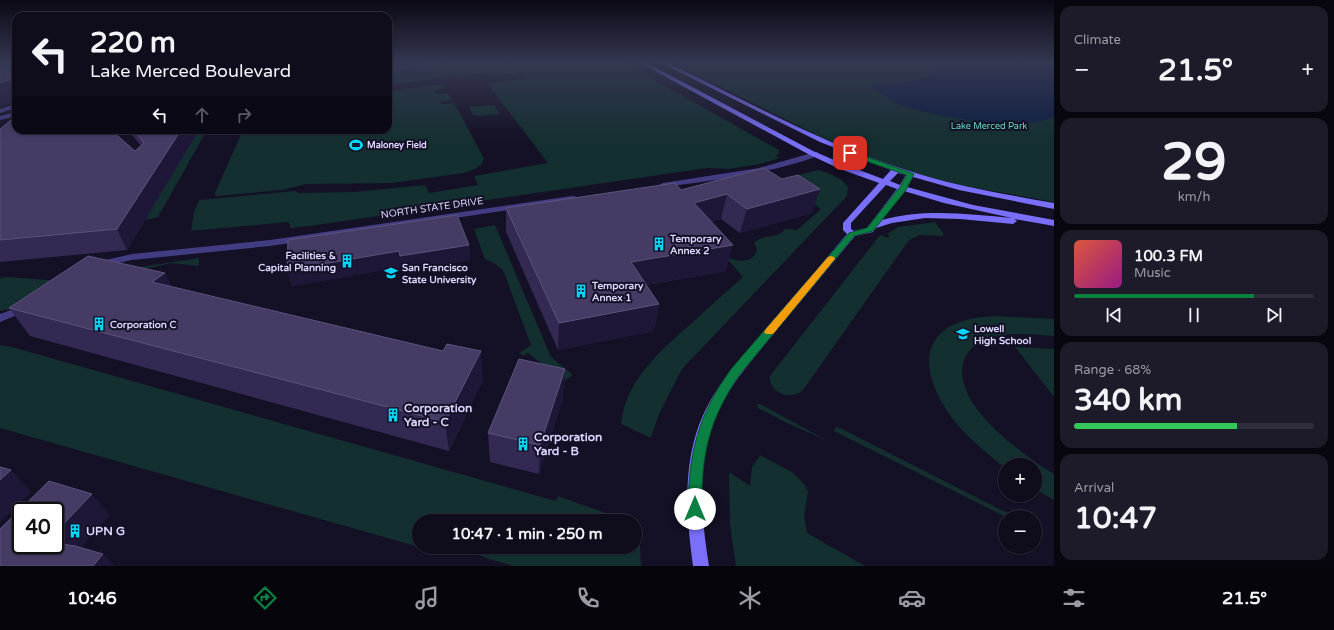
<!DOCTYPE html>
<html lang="en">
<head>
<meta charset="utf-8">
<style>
	:root { --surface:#0f0c1c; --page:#1d1a29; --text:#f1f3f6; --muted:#9b9ba3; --line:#2f2c3b; --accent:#0b8043 }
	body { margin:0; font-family:"Varela Round",sans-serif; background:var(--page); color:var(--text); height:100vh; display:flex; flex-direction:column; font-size:15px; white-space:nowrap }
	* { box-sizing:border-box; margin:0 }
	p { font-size:13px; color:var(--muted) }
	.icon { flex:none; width:22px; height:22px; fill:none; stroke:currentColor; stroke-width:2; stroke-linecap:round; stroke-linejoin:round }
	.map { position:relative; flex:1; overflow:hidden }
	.drawer { display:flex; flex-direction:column; gap:6px; padding:6px; background:#08070f; width:280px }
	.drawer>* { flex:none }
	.hud { position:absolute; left:12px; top:12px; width:380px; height:122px; border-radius:12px; box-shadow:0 1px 3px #0004,0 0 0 1px var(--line); background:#0f0c1c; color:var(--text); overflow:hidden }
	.fabs { position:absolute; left:998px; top:458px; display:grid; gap:8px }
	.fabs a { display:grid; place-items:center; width:44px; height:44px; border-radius:50%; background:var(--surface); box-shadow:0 1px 3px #0004,0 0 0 1px var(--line); font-size:20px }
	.speed { position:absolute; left:12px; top:502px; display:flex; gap:8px; font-size:20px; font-weight:700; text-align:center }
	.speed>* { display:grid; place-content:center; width:52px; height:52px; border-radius:50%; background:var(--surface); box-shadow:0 1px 3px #0004,0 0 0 1px var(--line); line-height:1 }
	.speed .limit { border:2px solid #111; border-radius:6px; background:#fff; color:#111 }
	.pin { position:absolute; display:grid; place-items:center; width:34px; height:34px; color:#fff; margin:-17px; border-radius:8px; box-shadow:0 2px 6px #0006 }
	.me { position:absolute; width:44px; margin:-22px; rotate:0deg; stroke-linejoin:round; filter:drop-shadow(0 0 3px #0008) }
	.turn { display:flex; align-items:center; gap:14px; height:84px; padding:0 12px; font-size:18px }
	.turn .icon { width:52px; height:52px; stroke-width:2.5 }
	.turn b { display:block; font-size:28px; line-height:34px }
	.lanes { display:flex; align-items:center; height:38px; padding:0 12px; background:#0003; justify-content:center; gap:20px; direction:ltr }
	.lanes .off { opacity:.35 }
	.big { font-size:30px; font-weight:800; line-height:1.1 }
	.drawer .widget { flex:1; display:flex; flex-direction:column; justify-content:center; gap:6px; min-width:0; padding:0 14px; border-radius:12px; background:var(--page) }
	.drawer .dial { align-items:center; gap:0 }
	.dial b { font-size:52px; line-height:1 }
	.song { display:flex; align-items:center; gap:12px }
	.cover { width:48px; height:48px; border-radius:6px; background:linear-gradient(135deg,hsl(10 70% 55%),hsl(310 70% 35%)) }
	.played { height:4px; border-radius:2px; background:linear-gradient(90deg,var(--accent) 75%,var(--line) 75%) }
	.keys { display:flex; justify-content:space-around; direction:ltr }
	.heat { display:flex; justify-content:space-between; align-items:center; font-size:22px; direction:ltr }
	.charge { height:6px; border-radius:3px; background:linear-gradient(90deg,#34c759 68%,var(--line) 0) }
	.trip { position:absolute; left:412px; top:514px; width:230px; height:40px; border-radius:20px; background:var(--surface); box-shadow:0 1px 3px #0004,0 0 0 1px var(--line); font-weight:800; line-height:40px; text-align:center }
	.tabs { display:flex; height:64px; justify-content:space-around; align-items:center; background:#06050b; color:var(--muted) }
	.tabs .icon { width:28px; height:28px }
	.tabs .active { color:var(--accent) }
	.tabs b { font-size:18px; color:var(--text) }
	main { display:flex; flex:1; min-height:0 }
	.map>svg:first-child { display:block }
</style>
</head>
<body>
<main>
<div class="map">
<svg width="1054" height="566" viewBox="0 0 1054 566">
	<rect width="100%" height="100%" fill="#141025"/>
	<!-- green -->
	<path fill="#132f2f" d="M452 63H624L779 150V153L776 156 780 158 760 164 728 169 707 168 310 226 290 228V224L288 222 191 231 194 212 199 200 295 191 299 193 354 192 425 185 429 193 478 185 474 176 548 163 487 83 527 78 522 72 496 76 484 73 388 85V72Z
		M673 63H1054V202L960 185 918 174 868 157 819 136Z
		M443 84 445 89 434 90 436 94 448 93 452 100 440 102 442 104 454 103 484 158 482 164 475 169 464 173 392 183 306 184 282 190 217 196 214 195 243 130H388V91Z
		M494 105 500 114 479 116 473 115 469 107Z
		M198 130H207L158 217 145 220Z
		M818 170C829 173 841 177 848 187L847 196 682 369 659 414 651 438 621 424C625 380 662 349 693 322 709 307 726 292 743 277L724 255C732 261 752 265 756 252 758 248 755 247 754 243 764 232 776 241 785 229L797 230 821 209 803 197 772 182Z
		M935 222 944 234 942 236 920 235 909 240 803 390C792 401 768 393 770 376L880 235 888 238 890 236 887 234 898 227Z
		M495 225 551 357 573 375 564 381 528 353 523 356 519 353 531 345 503 270 495 264 485 259 474 229Z
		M199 258V266L171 263 137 271H114Z
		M8 277 48 280 51 281 10 309 0 311V278Z
		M994 316 1054 319V336C1032 335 1008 331 987 339 975 343 966 351 963 364 954 406 1023 455 1054 474V500L1035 489V465H1005V468C986 453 967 437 952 418 933 392 913 349 949 327 963 319 979 317 994 316Z
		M0 345 12 347 556 501 558 496 628 521H419V547H434L433 551 0 428Z
		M1015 347 1054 349V397Z
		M757 404H760L828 441 785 422 758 408Z
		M836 427 840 428 1015 517H1006L834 431Z
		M760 455 792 472 804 484 808 492 804 517 807 533 865 566H736L730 525 729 472 750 486 752 467Z
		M635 524 639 525 641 566H513L486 558 460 547H635Z"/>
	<!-- water -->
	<path fill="#0c1d42" d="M951 63H1054V117C1016 133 934 116 896 104L892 100 871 87 874 85 893 84 927 78 931 76 936 69Z"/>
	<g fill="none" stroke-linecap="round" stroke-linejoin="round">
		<!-- street -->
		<path fill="#423c82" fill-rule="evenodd" d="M429 63H442L388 72V68Z
			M16 104V108L0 113V109Z
			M16 112V116L0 120V116Z
			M815 152H818V156C768 174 715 180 663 187L659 185 663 183 759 168Z
			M572 196H575L576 198 575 200 270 246 132 260 100 267 95 264 97 262 132 254 270 240Z
			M25 305 29 306 30 308 29 310 0 322V314Z"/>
		<!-- secondary -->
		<path fill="#796ffa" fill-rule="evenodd" d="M640 63H647L813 151 846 165 883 179 891 170 820 142 661 63H668C746 101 823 144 906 170 954 186 1004 194 1054 203V209L959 190 913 177 907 187 973 205 1054 220V226L1014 219 1017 221 1013 224 960 219 925 218 892 223 876 228 873 232 855 236C828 268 802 300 775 332 750 363 721 393 710 433 697 477 702 522 709 566H693C687 522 683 477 696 434 709 391 740 359 768 326 794 296 821 265 847 234L843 230V223L879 183 840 169 808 154ZM898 173 906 175 900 185 890 181ZM886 185 897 189 867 228 854 231 851 229V223ZM904 191 944 203 1012 218C969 214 924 208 882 220Z"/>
	</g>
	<!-- wall -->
	<path fill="#332952" d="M0 129 135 151 141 146 128 130H199L127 250 0 262Z
		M764 168 812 213 740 233 721 219 711 222 726 271 646 285 659 304 654 331 558 350 506 232V208L681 190Z
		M469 245 470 260 403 272 402 267 292 286 287 270Z
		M165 273 171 286 483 380 449 451 30 336 9 308Z
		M563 398 539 474 490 462 488 433Z"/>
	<!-- shaded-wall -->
	<path fill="#1f1738" d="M16 78V102L0 107V83Z
		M181 130H199L127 250 117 229Z
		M820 189 812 213 740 233 747 209Z
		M727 194 721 219 688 228 694 203Z
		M469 245 470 260 403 272 400 256Z
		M733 245 726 271 627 288 631 262Z
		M399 251 402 267 292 286 287 270Z
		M165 273 178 301 152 282Z
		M659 304 654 331 558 350 559 323Z
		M481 351 483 380 449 451 445 422Z
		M565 369 563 398 539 474 540 445Z
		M11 470 31 492 0 522V480Z
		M92 494 110 515 68 562 55 545V533Z
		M103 554 115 566H93Z"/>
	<!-- building -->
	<path fill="#453b64" stroke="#5c547c" d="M0 63H16V78L0 83Z
		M16 116V130H111L135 151 144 143 134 130H181L117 229 0 240V129Z
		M764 168 782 179 798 175 820 189 747 209 727 194 694 203 733 245 631 262 659 304 559 323 506 208 675 183 681 190Z
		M457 215 469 245 400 256 399 251 287 270 288 240Z
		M88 256 165 273 152 282 443 351 447 344 481 351 445 422 9 308Z
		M519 359 565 369 540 445 488 433Z
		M0 467 11 470 0 480Z
		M49 481 92 494 55 533V511H21V545H55V543L75 546 103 554 93 566H0V529Z"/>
	<!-- sky -->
	<linearGradient id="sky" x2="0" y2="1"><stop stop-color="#0b0914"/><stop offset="0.44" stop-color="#343751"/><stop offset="1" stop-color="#343751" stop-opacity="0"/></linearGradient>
	<rect width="1054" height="142" fill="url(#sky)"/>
	<!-- route -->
	<path fill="#0b8043" stroke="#07532c" d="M848 152H853L914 174 906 190 873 231 854 236 740 374C709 419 701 454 702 509L700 513 695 515 690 513 688 509C689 451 698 415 732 368L849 233 867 228 900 187 907 175 848 155Z"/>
	<!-- slow -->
	<path fill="#f59e0b" d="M831 256 834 257 835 259 834 260 773 334H766L764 332 766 329 828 257Z"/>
	<!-- icons -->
	<defs>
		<g id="stadium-bare" transform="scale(1.08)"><path d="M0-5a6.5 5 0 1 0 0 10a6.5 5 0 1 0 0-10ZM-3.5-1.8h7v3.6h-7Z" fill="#08d4f7" stroke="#141025" stroke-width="2.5" paint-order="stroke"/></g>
		<g id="building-bare" transform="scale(1.08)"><path d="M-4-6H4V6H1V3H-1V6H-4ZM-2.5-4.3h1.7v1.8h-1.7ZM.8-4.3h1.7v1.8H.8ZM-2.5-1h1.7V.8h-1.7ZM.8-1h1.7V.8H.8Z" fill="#08d4f7" stroke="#141025" stroke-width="2.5" paint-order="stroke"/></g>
		<g id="university-bare" transform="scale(1.08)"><path d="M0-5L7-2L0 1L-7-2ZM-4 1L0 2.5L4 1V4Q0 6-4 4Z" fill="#08d4f7" stroke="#141025" stroke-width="2.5" paint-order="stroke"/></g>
		<g id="school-bare" transform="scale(1.08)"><path d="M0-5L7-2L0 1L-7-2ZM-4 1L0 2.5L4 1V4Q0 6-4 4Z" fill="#08d4f7" stroke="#141025" stroke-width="2.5" paint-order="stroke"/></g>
	</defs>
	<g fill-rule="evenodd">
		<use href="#stadium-bare" x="356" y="145"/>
		<use href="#building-bare" x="659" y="244"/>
		<use href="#building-bare" x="347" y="261"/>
		<use href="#university-bare" x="391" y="273"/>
		<use href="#building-bare" x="581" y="291"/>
		<use href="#building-bare" x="99" y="324"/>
		<use href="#school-bare" x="963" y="334"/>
		<use href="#building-bare" x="393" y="415"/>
		<use href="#building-bare" x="523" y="444"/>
		<use href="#building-bare" x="75" y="531"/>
	</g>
	<g text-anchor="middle" stroke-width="4" stroke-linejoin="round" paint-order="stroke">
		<!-- far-park labels -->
		<g font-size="9" fill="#63dcc3" stroke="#141025">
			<text x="989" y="129">Lake Merced Park</text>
		</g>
		<!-- far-poi labels -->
		<g font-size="9" font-weight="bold" fill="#dbd5fe" stroke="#141025" text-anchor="start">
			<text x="367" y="148">Maloney Field</text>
		</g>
		<!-- street labels -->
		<g font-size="10" fill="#dbd5fe" stroke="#141025">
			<text transform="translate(432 207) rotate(-8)" y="4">NORTH STATE DRIVE</text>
		</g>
		<!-- poi labels -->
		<g font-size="10" font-weight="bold" fill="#dbd5fe" stroke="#141025" text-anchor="start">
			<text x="670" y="242">Temporary<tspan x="670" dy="12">Annex 2</tspan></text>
			<text x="336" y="259" text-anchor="end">Facilities &amp;<tspan x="336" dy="12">Capital Planning</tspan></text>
			<text x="402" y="271">San Francisco<tspan x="402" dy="12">State University</tspan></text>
			<text x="592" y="289">Temporary<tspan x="592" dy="12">Annex 1</tspan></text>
			<text x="110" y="328">Corporation C</text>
			<text x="974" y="332">Lowell<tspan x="974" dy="12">High School</tspan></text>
		</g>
		<!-- near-poi labels -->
		<g font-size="12" font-weight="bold" fill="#dbd5fe" stroke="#141025" text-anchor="start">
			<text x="404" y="412">Corporation<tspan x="404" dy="14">Yard - C</tspan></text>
			<text x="534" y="441">Corporation<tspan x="534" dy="14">Yard - B</tspan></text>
			<text x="86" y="535">UPN G</text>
		</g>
	</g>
</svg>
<div class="fabs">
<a>+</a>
<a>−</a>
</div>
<div class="speed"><div class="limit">40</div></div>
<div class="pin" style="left:850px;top:153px;background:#d93025"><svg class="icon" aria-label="arrive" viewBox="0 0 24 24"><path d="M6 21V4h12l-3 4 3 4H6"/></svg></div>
<svg class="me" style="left:695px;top:509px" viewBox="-20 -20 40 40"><circle r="19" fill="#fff"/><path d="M0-13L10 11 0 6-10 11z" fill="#0b8043"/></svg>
<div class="trip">10:47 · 1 min · 250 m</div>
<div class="hud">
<div class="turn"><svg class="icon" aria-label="left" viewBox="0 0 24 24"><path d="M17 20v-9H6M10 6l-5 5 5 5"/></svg><div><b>220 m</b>Lake Merced Boulevard</div></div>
<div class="lanes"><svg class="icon" aria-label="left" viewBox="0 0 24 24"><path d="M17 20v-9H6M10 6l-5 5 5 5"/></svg><svg class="icon off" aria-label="ahead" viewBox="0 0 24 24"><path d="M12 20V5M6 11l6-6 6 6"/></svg><svg class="icon off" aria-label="right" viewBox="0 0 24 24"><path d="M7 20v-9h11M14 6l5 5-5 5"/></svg></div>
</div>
</div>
<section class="drawer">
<div class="widget"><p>Climate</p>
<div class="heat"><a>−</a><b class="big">21.5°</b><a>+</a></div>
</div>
<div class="widget dial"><b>29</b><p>km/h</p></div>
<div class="widget">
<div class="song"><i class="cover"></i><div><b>100.3 FM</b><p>Music</p></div></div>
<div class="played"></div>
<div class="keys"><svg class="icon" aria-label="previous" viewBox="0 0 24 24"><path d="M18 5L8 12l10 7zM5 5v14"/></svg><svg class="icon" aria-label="pause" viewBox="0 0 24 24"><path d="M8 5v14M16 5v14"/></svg><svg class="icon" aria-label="next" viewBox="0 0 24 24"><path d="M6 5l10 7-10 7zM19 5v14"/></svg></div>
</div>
<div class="widget"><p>Range · 68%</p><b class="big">340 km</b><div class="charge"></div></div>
<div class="widget"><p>Arrival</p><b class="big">10:47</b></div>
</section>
</main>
<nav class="tabs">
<b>10:46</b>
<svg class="icon active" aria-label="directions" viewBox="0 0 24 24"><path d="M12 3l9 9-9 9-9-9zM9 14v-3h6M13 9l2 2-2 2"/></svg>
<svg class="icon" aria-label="music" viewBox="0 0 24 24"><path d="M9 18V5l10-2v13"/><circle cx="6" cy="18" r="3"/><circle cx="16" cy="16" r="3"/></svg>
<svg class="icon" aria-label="phone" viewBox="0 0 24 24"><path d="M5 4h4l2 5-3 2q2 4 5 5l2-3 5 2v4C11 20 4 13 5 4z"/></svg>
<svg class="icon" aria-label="climate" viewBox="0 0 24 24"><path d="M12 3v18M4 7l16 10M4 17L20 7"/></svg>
<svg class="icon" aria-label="car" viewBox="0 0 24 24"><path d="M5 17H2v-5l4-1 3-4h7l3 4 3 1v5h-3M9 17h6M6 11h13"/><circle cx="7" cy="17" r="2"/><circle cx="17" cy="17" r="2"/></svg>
<svg class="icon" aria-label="filters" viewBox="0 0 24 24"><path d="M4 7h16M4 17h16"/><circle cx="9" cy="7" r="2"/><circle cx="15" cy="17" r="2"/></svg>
<b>21.5°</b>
</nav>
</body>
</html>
